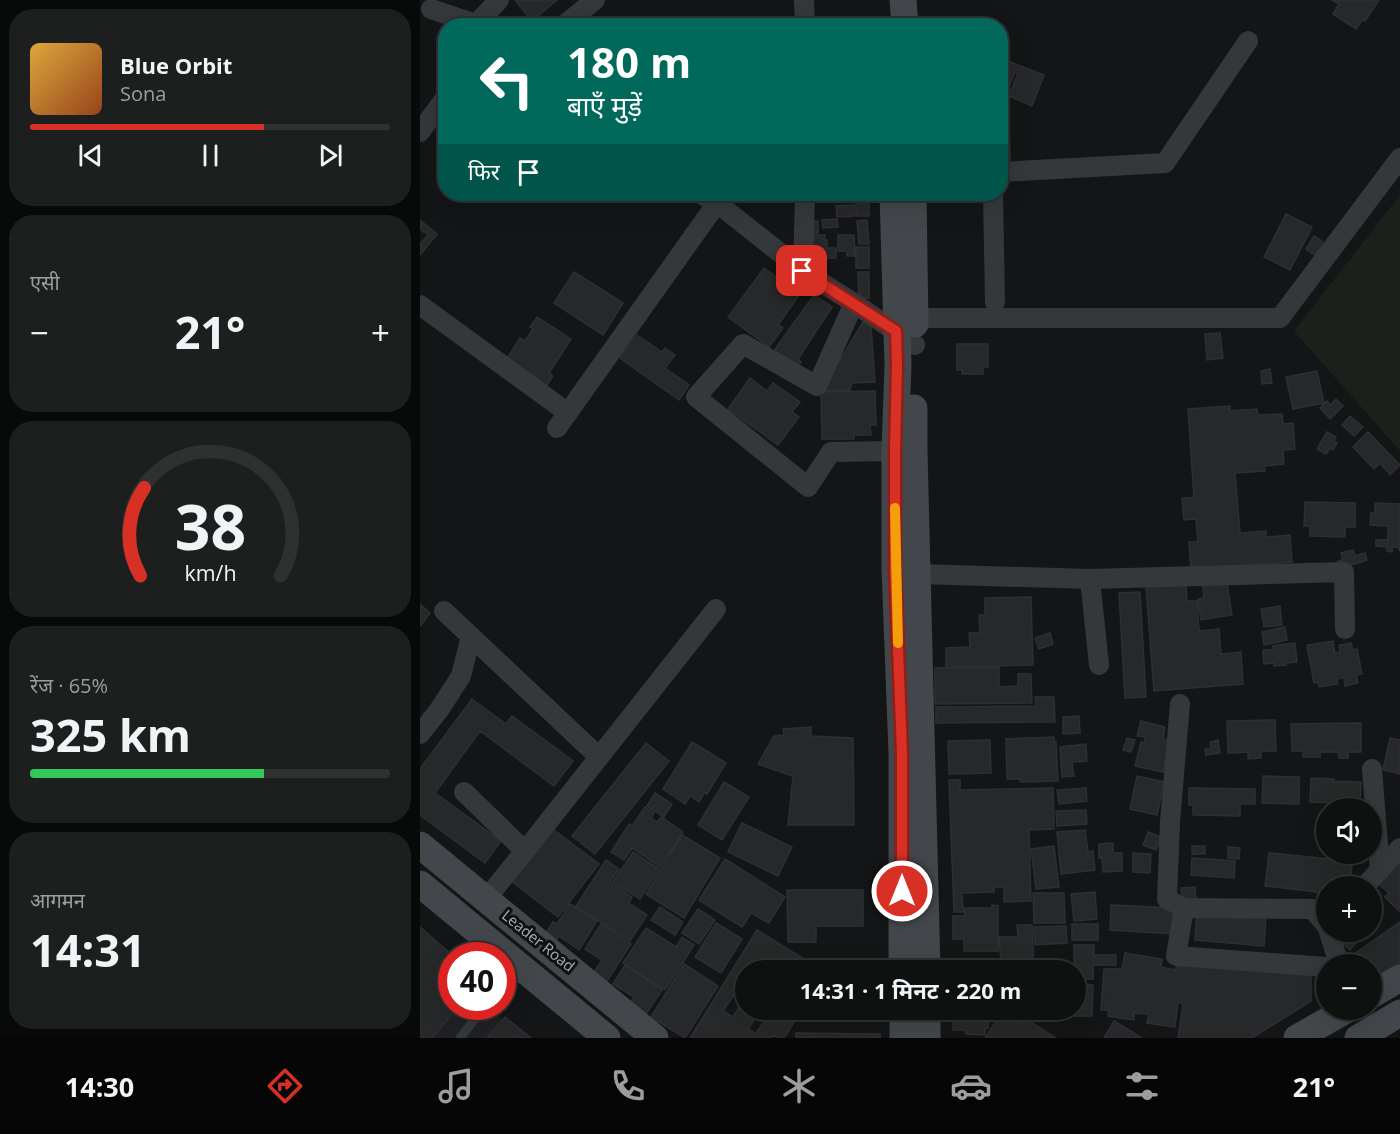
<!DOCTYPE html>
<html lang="hi">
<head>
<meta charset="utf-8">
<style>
	:root { --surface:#0f1010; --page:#1d1e1e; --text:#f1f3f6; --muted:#9b9d9f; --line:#2f3030; --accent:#d93025 }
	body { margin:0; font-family:"Open Sans","Noto Sans Devanagari",sans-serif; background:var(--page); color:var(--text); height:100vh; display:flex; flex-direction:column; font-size:22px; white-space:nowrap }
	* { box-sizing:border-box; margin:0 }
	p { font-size:20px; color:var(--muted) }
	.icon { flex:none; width:33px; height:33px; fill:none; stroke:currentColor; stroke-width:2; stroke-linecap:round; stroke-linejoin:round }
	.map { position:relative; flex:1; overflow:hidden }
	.side { display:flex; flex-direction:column; gap:9px; padding:9px; background:#080909; width:420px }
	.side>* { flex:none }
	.banner { position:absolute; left:18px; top:18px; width:570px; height:183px; border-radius:24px; box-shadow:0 6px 24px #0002,0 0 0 2px var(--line); background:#00695c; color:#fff; overflow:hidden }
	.buttons { position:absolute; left:896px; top:798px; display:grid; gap:12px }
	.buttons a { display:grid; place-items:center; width:66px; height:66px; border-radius:50%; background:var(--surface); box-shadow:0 6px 24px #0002,0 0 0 2px var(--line); font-size:30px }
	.speed { position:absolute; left:18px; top:942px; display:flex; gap:12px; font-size:30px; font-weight:700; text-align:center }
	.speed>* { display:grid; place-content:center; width:78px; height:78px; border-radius:50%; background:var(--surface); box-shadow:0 6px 24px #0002,0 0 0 2px var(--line); line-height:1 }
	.speed .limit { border:9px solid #d22; background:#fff; color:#111 }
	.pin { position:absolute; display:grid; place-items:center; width:51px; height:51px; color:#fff; margin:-26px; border-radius:12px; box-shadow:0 3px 9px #0006 }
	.me { position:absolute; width:66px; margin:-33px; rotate:0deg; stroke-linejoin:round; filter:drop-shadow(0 0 4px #0008) }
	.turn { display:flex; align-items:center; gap:21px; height:126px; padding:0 30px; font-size:27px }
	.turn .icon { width:78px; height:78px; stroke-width:2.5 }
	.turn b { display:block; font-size:42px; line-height:51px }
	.then { display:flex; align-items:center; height:57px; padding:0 30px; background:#0003; gap:12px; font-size:22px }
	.big { font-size:45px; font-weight:700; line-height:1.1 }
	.side .card { flex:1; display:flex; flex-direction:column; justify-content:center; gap:9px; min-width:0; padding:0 21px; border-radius:24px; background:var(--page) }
	.side .dial { align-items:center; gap:0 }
	.dial svg { height:156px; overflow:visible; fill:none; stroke:var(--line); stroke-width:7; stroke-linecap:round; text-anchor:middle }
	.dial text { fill:var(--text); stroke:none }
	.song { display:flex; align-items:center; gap:18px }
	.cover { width:72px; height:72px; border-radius:9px; background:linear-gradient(135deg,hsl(40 70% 55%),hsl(20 70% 35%)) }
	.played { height:6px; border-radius:3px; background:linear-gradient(90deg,var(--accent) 65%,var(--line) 65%) }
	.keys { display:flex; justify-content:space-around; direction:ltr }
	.heat { display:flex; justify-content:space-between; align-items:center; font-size:33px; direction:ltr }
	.charge { height:9px; border-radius:4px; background:linear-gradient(90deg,#34c759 65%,var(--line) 0) }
	.trip { position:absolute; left:315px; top:960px; width:351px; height:60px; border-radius:30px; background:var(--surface); box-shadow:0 6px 24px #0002,0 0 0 2px var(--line); font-weight:700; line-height:60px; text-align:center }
	.menu { display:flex; height:96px; justify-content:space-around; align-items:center; background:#060606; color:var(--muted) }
	.menu .icon { width:42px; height:42px }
	.menu .on { color:var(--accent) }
	.menu b { font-size:27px; color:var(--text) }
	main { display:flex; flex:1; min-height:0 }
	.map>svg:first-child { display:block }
</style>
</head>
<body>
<main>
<section class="side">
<div class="card">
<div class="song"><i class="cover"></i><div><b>Blue Orbit</b><p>Sona</p></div></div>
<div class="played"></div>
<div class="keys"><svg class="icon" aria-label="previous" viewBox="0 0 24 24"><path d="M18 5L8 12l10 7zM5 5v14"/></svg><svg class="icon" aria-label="pause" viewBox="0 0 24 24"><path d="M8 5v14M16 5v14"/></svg><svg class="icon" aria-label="next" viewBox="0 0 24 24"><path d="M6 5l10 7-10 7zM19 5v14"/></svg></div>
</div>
<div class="card"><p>एसी</p>
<div class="heat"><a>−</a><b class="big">21°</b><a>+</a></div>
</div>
<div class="card dial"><svg viewBox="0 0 100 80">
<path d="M14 69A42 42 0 1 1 86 69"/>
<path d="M14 69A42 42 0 0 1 16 24" stroke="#d93025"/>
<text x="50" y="56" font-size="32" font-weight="700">38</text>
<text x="50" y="72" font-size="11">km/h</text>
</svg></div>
<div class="card"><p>रेंज · 65%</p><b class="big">325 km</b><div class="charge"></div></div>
<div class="card"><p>आगमन</p><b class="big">14:31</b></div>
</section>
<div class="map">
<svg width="980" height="1038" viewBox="0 0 980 1038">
	<rect width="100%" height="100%" fill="#141516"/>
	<!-- built -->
	<path fill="#202123" d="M0 955 32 1006 66 1007 108 1038H0Z"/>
	<!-- green -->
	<path fill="#1b211a" d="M980 195V451L874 331Z"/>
	<!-- building -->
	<path fill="#27282a" stroke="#2e2f32" stroke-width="1.5" fill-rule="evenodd" d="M95 0H137L112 21Z
		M912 0H959L945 21 943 19 936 29 913 14 919 4Z
		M580 58 624 75 612 106 589 96 598 73 595 72 586 94 580 91Z
		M580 118H589L590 159H580Z
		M436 194H449V216H436Z
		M434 205V216L417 217 416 206Z
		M866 214 892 227 870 270 844 257Z
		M417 219 418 227 403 228 402 220Z
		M0 220 17 234 0 255V244L8 235 0 229Z
		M447 220 449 244H439L437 221Z
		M391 221H398V235H405L404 240H407V248H416V258H400V253H390Z
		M418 235H434L435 256H427V251H418Z
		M894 236 903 242 895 255 886 249Z
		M436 247H449V268H436Z
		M344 268 380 294 358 325 363 328 349 347 308 317Z
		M154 272 203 303 183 335 134 303Z
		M438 272H449V298H439Z
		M394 295 412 307 378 359 381 362 377 368 353 352Z
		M117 317 151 339 129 373 133 376 121 394 81 368 100 338 105 341 113 329 110 327Z
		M443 322 451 327 455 382 432 383 430 390 401 391Z
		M800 333 803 358 787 360 785 334Z
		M217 335 242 352 245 348 255 355 245 368 269 385 259 400 200 358Z
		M537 344H568V367H563V374H542V370H537Z
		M850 369 852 383 842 384 841 371Z
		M897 371 904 403 873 409 866 377Z
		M330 378 347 391 353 383 380 402 372 412 379 417 358 445 308 409Z
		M455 391 456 425H450L451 435H434V439H402L401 392Z
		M916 399 923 406 910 419 900 408 907 401 910 405Z
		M810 406V411L837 409 838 415 862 414 863 424 873 423 875 449 863 450 864 464 844 466 845 471 815 473 820 533 846 531V537L870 535 872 562 771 569 769 542H778L776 519 764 520 762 498H774L768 409Z
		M930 416 943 427 934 436 922 425Z
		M907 432 916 437 914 441 917 443 913 450 910 448 906 454 897 449Z
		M948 432 980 465 970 475 960 463 954 469 933 447Z
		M885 502 935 503V527H925V537L890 536V526H884Z
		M955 503 980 504V551L979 550V547H972V552L967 551V547L956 546V540H968V526L950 525 951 513H955Z
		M933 550 935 556 945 553 947 560 919 569 917 562 923 559 921 553Z
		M807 583 812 615 781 620 778 599 784 598 783 586Z
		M766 584 767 601H777L779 631 799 629 801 654 821 652 823 684 734 691 726 587Z
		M720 592 726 697 705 698 699 593Z
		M611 597 613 665 526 667V648L550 647 549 633H560L559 615H565V598Z
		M0 604 10 613 0 626Z
		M860 606 862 625 844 627 841 609Z
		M865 627 867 640 844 645 842 632Z
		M630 633 633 644 619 649 615 638Z
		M913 641 915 653 920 652 919 645 931 643 933 650 937 649 942 674 936 675 938 683 925 686 924 677 917 679 918 684 899 687 898 682 894 683 887 645Z
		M875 643 877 662 866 663V665L854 666V663L844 664 843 650H853V646L859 645Z
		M579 667V687L598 686V674H611L612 703 515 704V668Z
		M615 697H634L635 722 516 723V707L616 706Z
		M52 699 86 724 92 716 153 761 134 786 60 731 15 793 81 841 65 863 0 815V769Z
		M659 716 660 733 643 734V717Z
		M855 720 856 751H841V758L828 759V752L808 753 807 721Z
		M721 721 745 727 743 739 754 741 749 762 745 761 743 772 715 766 721 742 724 743 725 737 717 736Z
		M941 723V752H928V758H919L918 752H900V757H883V751H872L871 724Z
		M391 727V736L433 738 434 825H368L373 776 338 764 354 736 364 735 363 729Z
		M634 737V742H636L638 781 600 782V779H587L586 739Z
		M707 738 715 740 711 752 703 750Z
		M970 738 980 740V774L963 770Z
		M570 740 571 773 529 774 528 741Z
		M798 740 800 753 786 755 785 749 791 748 790 742Z
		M272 742 306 763 287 794 285 792 279 802 270 796 265 804 243 789Z
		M226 743 249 761 175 854 152 836Z
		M666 744 667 761 652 762 654 776 642 777 640 747Z
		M717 776 744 782 737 815 710 809Z
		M843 776 879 777V804L842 803Z
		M891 778 914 779 913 781 941 782 940 804 890 802Z
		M529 780H540V790L633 788 634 829 609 830 611 901 584 902V887H574V892L542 893 543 912H534Z
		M304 782 329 797 302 840 278 825Z
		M666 788 667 801 639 804 637 790Z
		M769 788 835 789V804H820V816L773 815V805H769Z
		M235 793 252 804 244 817 227 806Z
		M225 807 234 813 231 818 237 822 241 817 263 832 240 867 212 848 204 860 191 852 209 824 212 826Z
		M666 810 667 824 637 826 636 811Z
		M322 823 372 847 358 876 308 852Z
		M130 827 179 864 138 917 90 880Z
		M665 830 668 852 673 851 675 870 641 874 637 832Z
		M728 832 741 837 736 850 723 845Z
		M262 835 300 858 264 918 226 894Z
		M693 843V853H702V871L683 872 682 858H679V844Z
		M634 846 639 887 616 889 611 849Z
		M772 846H785V854H772Z
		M808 847 820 848 819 859 808 858Z
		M213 852 239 869 220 899 193 882Z
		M713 853 731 854 730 873 713 872Z
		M849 853 910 859 911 854H933L930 886H906V898V893L845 886Z
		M772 858 815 861 814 878 771 875Z
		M305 859 365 897 349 923 331 913 322 927 279 900Z
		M186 860 199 869 190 882 212 897 209 903 227 915 210 941 156 906Z
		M980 862V910L979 911 965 897 969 893 959 884Z
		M775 887 776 901 762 902 761 888Z
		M367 890H443V926H396V942H368Z
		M675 892 677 919 654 921 651 894Z
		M613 893H644L645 923H614Z
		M150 904 177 921 159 950 139 936 136 941 125 935 133 922 137 924Z
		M572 905 578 906V951H544V939H533V916H545L544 908H572Z
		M691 905 756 908 755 934 690 930Z
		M240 907 263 922 255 935 231 920Z
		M278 909 295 920 279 944 262 933Z
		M777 910 846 916 844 946 775 940Z
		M980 922V966L956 983 951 975V964H944L936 953Z
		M296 923 322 939 301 973 275 957Z
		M181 924 211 944 182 989 169 980 182 960 165 949Z
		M652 924H678V940H652Z
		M597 925H612L614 970H600L599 961 581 962 579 937H598Z
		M646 926 647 943 615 945 614 927Z
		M0 927 33 956H32V1006H39L12 1038H0Z
		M226 928 256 947 262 937 274 945 245 990 203 963Z
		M337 930 402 970H326V995L317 990 303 1011 313 1017 326 996V1010H382L364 1038H358L354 1035 352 1038H270ZM340 1010 348 1015 336 1034 328 1029Z
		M917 932H939L943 935 930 950 914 935Z
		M654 945H674V955H696V965H673V979H656V970H654Z
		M705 953 742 959 741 967 755 970 759 961 891 970V1001L832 1038H758L763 1004 758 1002 755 1027 727 1023 729 1014 714 1013V1020L688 1016 689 1010H681L684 969H702Z
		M559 961 574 970H553Z
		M649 963V970H620V964Z
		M264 964 298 986 265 1038 231 1017Z
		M205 965 242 990 224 1017 207 1007 214 997 193 984Z
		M656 984 673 985 672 1016H653V1010H656Z
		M534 1010H569L568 1028H565V1035L546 1034V1030H533Z
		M582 1012 602 1024 606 1019 636 1038H565Z
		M85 1017 111 1038H67Z
		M694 1021 722 1038H684Z
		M376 1033 460 1034V1038H376Z"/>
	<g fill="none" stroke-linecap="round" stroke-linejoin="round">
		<!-- lane -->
		<path stroke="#35383b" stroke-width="9" d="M82 987 99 968
			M40 1038 65 1006"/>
		<!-- street -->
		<path stroke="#35383b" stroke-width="20" d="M384 0 385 26
			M11 9 62 26
			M56 24 79 0
			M143 26 175 0
			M0 132 26 97
			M580 172 745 163 828 41
			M281 194 297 203 383 271 434 303 495 345
			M573 194 575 302
			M383 271 385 194
			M434 303 397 386 323 344 276 397 388 487 411 452 475 451
			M0 305 148 413
			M494 318H860L980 158
			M137 428 297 203 307 194
			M498 574 670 579 924 572 925 629
			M670 579 679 665
			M24 611 179 757
			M760 704 750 822 747 899 764 908 756 956 906 967
			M0 734 19 710 41 676 51 636
			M952 769 960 870
			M44 792 105 851
			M945 886 980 848
			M66 899 105 851 296 609
			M764 908 892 909 906 925
			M909 932 919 964"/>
		<!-- secondary -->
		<path stroke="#43474b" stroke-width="27" d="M483 0 485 26
			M473 194 478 365 475 451V568L482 754V970
			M493 194 495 324
			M494 408V452L507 970
			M0 845 235 1038
			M0 884 187 1038
			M951 995 980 978
			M483 1010V1038
			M507 1038V1010
			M877 1038 926 1010
			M938 1038 980 1013"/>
	</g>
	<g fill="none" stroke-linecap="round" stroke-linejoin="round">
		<!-- route casing -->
		<g stroke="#8d1f18" stroke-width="15">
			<path id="route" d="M382 271 476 331 477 365 475 451V568L482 754V891"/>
		</g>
		<!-- route -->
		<use href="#route" stroke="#d93025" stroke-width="10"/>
		<!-- slow -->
		<path stroke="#f59e0b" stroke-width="10" d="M475 508 478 643"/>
	</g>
	<g text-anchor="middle" stroke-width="6" stroke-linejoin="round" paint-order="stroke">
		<!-- street labels -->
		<g font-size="15" fill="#a5b0b7" stroke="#0f1011">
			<text transform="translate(118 941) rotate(39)" y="5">Leader Road</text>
		</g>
	</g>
</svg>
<div class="buttons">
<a><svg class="icon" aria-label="sound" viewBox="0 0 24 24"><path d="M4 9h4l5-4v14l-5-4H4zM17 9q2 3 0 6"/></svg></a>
<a>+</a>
<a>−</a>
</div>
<div class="speed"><div class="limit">40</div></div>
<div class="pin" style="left:382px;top:271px;background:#d93025"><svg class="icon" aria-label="arrive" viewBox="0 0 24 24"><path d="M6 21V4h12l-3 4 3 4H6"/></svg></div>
<svg class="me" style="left:482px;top:891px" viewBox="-20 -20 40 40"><circle r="17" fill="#d93025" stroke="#fff" stroke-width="3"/><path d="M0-11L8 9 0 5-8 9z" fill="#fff"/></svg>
<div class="trip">14:31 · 1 मिनट · 220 m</div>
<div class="banner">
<div class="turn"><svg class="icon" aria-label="left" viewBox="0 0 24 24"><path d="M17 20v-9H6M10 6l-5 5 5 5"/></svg><div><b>180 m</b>बाएँ मुड़ें</div></div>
<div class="then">फिर<svg class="icon" aria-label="arrive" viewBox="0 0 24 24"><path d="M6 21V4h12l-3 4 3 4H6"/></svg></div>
</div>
</div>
</main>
<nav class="menu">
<b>14:30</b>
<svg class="icon on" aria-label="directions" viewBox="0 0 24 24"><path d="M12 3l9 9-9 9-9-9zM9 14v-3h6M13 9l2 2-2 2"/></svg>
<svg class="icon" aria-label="music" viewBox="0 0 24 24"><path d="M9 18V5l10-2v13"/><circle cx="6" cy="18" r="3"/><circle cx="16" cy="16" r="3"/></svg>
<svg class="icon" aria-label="phone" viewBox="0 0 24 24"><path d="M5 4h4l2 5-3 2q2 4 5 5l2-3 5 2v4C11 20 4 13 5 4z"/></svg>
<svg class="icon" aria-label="climate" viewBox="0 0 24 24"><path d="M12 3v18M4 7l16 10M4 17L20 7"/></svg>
<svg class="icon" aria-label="car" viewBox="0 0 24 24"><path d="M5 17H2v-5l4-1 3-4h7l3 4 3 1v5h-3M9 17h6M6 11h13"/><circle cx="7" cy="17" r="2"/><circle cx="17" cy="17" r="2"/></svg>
<svg class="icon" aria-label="filters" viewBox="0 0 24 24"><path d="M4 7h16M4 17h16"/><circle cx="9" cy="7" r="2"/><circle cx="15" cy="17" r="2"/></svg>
<b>21°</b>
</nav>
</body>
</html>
